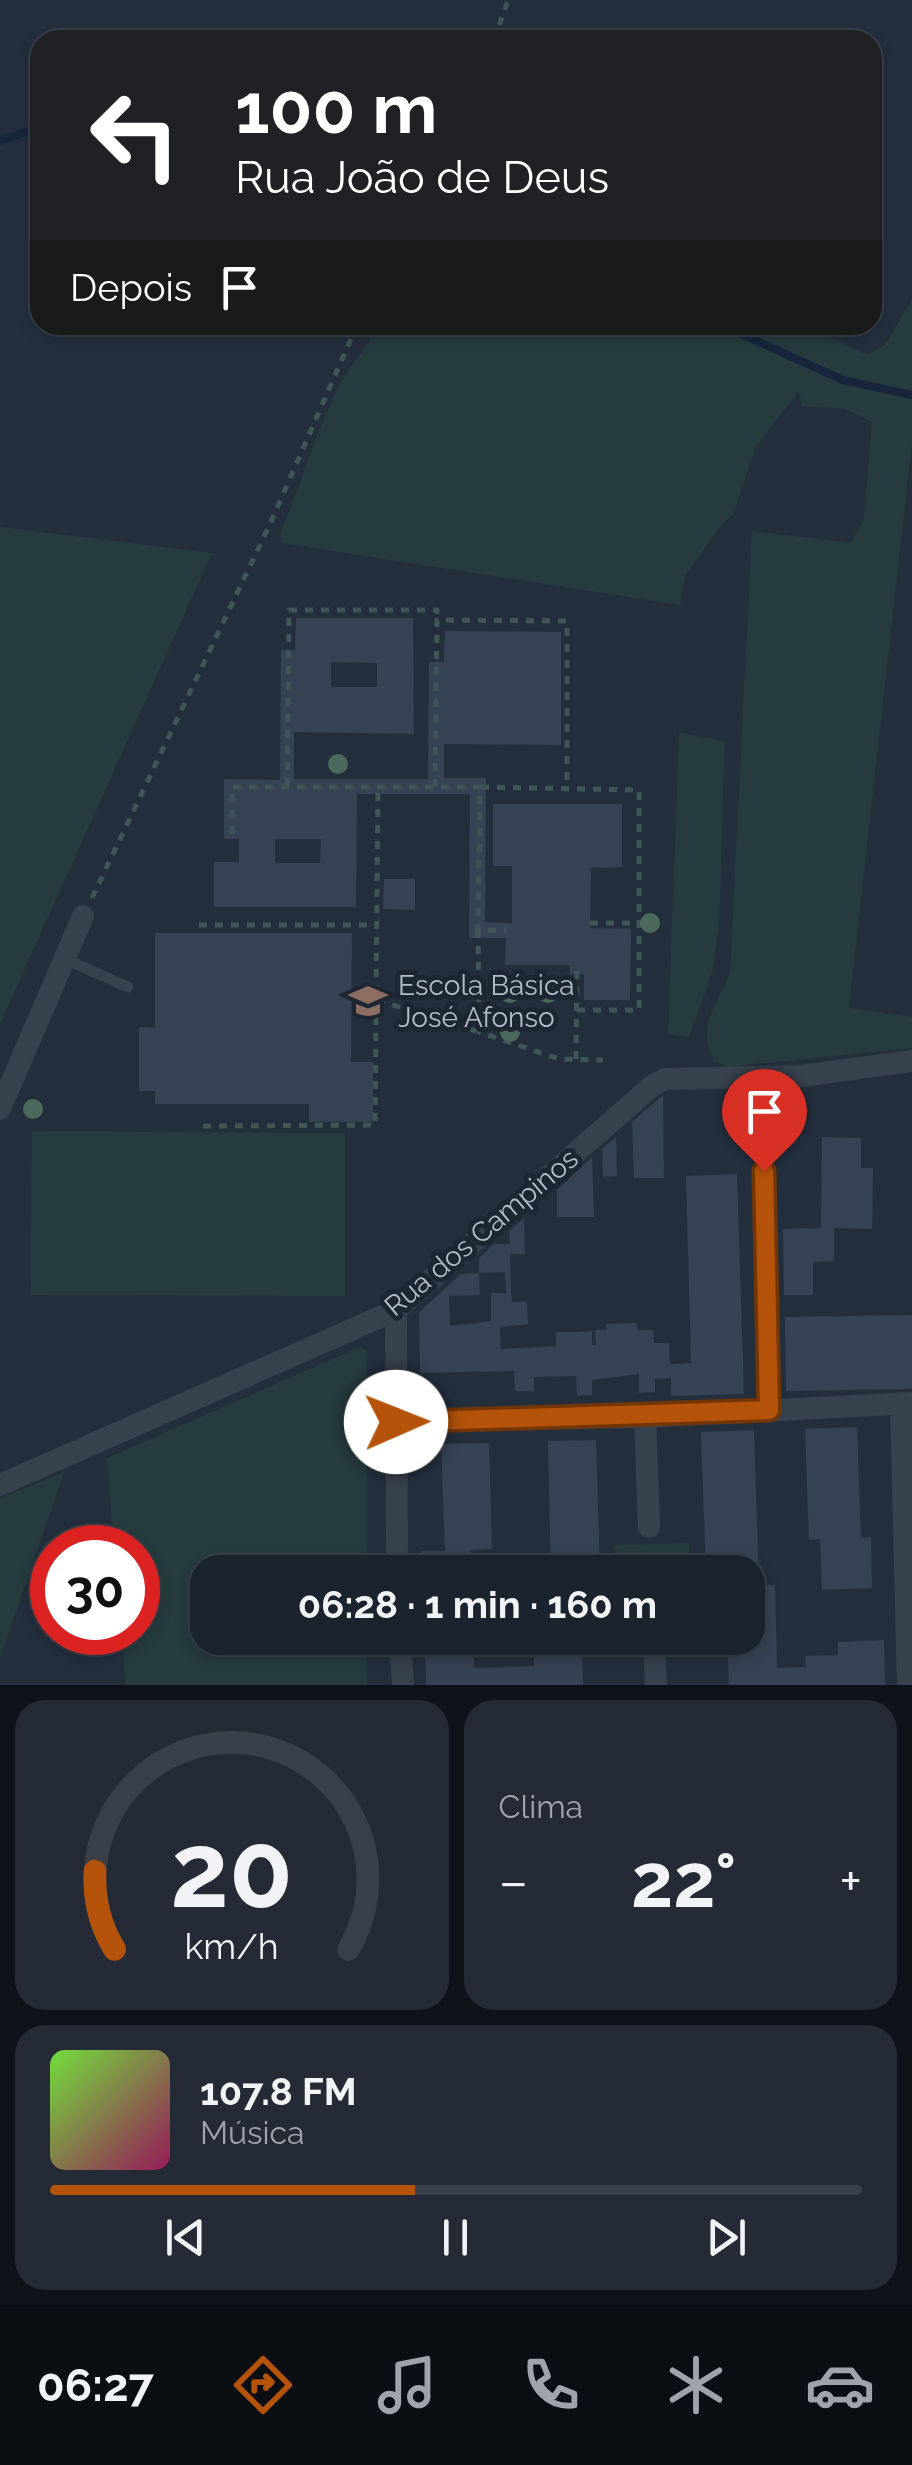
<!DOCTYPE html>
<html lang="pt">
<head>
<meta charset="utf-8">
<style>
	:root { --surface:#1b232e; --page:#242b36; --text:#f1f3f6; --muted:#a0a4aa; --line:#39404a; --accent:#b45309 }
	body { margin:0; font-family:Raleway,sans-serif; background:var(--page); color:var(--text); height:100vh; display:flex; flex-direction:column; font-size:38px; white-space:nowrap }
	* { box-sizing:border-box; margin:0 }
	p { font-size:32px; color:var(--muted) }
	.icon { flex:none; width:55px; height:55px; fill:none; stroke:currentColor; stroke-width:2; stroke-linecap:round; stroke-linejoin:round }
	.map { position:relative; height:1685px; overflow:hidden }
	.sheet { display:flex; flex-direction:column; gap:15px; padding:15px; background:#0f1319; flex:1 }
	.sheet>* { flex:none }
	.hud { position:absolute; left:30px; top:30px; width:852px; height:305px; border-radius:30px; box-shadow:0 5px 15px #0003,0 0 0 2px var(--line); background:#202124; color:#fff; overflow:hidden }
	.speed { position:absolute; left:30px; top:1525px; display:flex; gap:20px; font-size:50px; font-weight:700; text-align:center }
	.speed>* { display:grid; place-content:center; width:130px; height:130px; border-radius:50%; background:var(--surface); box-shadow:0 5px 15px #0003,0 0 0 2px var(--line); line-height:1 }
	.speed .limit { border:15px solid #d22; background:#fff; color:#111 }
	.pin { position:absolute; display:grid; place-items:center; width:85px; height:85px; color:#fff; margin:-102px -42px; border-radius:50% 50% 50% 0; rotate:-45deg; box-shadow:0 0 10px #0007 }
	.pin .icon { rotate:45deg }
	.me { position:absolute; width:110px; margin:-55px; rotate:89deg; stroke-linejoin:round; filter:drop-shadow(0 0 8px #0008) }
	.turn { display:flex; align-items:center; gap:35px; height:210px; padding:0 40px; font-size:45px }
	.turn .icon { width:130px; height:130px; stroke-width:2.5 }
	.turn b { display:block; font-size:70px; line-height:85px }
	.then { display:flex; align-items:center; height:95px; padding:0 40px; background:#0003; gap:20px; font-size:38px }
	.big { font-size:75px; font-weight:700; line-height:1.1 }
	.sheet .widget { flex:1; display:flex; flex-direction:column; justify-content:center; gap:15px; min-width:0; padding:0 35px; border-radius:30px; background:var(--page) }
	.sheet .dial { align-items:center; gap:0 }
	.dial svg { height:260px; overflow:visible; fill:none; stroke:var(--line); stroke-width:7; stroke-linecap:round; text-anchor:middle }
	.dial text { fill:var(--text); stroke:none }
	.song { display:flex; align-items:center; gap:30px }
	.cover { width:120px; height:120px; border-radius:15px; background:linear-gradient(135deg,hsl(100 70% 55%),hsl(330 70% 35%)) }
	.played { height:10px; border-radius:5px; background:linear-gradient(90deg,var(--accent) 45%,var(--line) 45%) }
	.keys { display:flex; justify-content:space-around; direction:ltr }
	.heat { display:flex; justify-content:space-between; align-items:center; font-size:55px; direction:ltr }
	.sheet .tiles { flex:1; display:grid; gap:15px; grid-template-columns:1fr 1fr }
	.widget:last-child { grid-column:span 2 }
	.trip { position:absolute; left:190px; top:1555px; width:575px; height:100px; border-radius:30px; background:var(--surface); box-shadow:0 5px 15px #0003,0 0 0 2px var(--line); font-weight:700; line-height:100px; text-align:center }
	.tab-bar { display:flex; height:160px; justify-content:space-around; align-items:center; background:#0b0e12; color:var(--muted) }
	.tab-bar .icon { width:70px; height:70px }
	.tab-bar .on { color:var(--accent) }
	.tab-bar b { font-size:45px; color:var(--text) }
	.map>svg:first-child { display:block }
</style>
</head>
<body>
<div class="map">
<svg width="912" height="1685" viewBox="0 0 912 1685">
	<rect width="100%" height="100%" fill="#242f3e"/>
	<!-- green -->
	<path fill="#263c3f" d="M912 300V443L849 1008 912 1017V1048L728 1067 714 1061C696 1026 716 1006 730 973L752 531 851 543 864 518 872 422 845 409 803 406 798 392 755 448 733 515 721 525 685 576 680 605 282 543 280 533C304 480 317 423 347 372 357 357 373 343 374 325H806L867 355 885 345Z
		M0 527 212 553 0 1024Z
		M679 732 725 742 719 924 712 973 689 1037 668 1034Z
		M32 1131 345 1133V1296L31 1295Z
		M360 1347 367 1351V1572H208V1638H367V1685H126L122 1633 138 1632V1548L114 1547 107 1458Z
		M64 1472 0 1658V1498Z
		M689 1543 690 1572H615L614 1545Z"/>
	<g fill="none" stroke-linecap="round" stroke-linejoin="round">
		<!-- stream -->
		<path stroke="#17263c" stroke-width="8" d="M0 141 40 127
			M709 325 737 332 843 380 912 395"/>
	</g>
	<!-- building -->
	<path fill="#364354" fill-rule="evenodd" d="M296 618H413L414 734 294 732V779H428L429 662H444L445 631 561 632V745L444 744V778H486L485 922 512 923V866H493V804H622V867L591 868 590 928 631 929 630 1000H584V974H570V965H505L506 938H469L470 794H357L356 907H214V862H239V839H224V779L280 780 281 650H295ZM331 662 377 663V687H331ZM275 839H321L320 863H275Z
		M384 879H415V910L383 909Z
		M155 933H352L351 1062H373V1122H309V1104H155V1091H139V1027L155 1028Z
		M663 1095 664 1178H634L632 1122Z
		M616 1137 617 1176 603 1177 602 1149Z
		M822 1137 861 1138V1168H873L872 1229 834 1228V1261L813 1262V1295H784L783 1229 821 1228Z
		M592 1157 594 1217H557V1190Z
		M737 1174 744 1394 671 1396V1378L655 1379V1392L639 1393V1374L592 1380V1395L577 1396 576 1376 534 1377V1391H515L514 1371 420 1373 419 1312 461 1274 479 1273 480 1295 449 1296 450 1326 491 1321V1293H506L505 1272 479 1273V1258L494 1244H510L509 1231 524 1218 525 1254H510L511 1292 512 1302 527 1301 528 1324 500 1327 501 1349 556 1346V1332H575L592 1331V1345H596L595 1330H606V1324L637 1323V1330H653L654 1343H669L670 1364 691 1363 686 1176Z
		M912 1315V1389L786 1391 785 1317Z
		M857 1427 861 1538 871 1537 872 1588 822 1590 820 1539 809 1540 805 1429Z
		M754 1430 759 1585H775L777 1668 806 1667 805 1656 838 1655V1642L884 1640 885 1685H729L727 1638H748V1572H706L701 1432Z
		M596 1440 600 1572H551L548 1441Z
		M489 1443 492 1549 471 1550 472 1572H423L422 1551H445L441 1444Z
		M425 1638H473L474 1668 534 1666 533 1638H582L583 1685H426Z"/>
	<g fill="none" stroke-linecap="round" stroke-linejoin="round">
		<!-- path -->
		<path stroke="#3f5557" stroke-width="5" stroke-dasharray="8 8" stroke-linecap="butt" d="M494 40 508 0
			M287 786 289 610H437V620
			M435 787 437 620 567 621V789
			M481 787 639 790V1010H576
			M232 834V787H480L478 930H506
			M92 898 270 524 357 325
			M590 923H639
			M199 925H377
			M478 930 479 1032 559 1059 603 1060
			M377 1000 479 1032
			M576 1059 577 965
			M203 1126 375 1125 378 786"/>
		<!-- lane -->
		<path stroke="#38414e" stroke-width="11" d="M65 959 128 987"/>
		<!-- street -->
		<path stroke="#38414e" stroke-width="22" d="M0 1109 83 916
			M764 1171 769 1410
			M396 1310 397 1572
			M901 1403 908 1685
			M645 1417 649 1527
			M395 1421 645 1417 912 1403
			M0 1485 396 1310 652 1086 665 1079 801 1076 912 1061
			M400 1638 403 1685
			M654 1638 656 1685"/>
	</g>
	<!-- trees -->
	<g fill="#4b6a5d">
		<circle cx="338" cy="764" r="10"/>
		<circle cx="650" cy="923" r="10"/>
		<circle cx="510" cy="993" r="10"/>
		<circle cx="548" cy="993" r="10"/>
		<circle cx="510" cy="1032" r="10"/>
		<circle cx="33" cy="1109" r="10"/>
	</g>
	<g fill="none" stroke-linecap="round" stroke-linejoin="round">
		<!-- route casing -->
		<g stroke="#753606" stroke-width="25">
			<path id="route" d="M396 1422 769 1410 764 1171"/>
		</g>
		<!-- route -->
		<use href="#route" stroke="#b45309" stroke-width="18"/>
	</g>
	<!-- icons -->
	<defs>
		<g id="school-bare" transform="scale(3)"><path d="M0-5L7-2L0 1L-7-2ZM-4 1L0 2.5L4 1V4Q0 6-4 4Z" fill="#8d6e63" stroke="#1d2633" stroke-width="2.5" paint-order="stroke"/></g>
	</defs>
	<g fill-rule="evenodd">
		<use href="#school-bare" x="368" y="1001"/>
	</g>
	<g text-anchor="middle" stroke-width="10" stroke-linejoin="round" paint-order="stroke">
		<!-- poi labels -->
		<g font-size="28" fill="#b4bcc9" stroke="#1d2633" text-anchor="start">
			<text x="398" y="995">Escola Básica<tspan x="398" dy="32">José Afonso</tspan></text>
		</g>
		<!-- street labels -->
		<g font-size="28" fill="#b4bcc9" stroke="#1d2633">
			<text transform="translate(481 1232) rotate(-40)" y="10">Rua dos Campinos</text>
		</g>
	</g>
</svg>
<div class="speed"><div class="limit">30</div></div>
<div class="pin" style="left:764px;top:1171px;background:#d93025"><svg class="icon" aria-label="arrive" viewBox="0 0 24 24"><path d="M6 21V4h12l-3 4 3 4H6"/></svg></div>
<svg class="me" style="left:396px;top:1422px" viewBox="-20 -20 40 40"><circle r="19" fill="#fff"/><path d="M0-13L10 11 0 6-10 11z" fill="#b45309"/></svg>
<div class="trip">06:28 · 1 min · 160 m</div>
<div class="hud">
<div class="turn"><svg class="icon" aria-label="left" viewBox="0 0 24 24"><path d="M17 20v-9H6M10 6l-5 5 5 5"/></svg><div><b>100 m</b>Rua João de Deus</div></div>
<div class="then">Depois<svg class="icon" aria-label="arrive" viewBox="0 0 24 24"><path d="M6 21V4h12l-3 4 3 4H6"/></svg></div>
</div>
</div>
<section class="sheet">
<div class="tiles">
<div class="widget dial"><svg viewBox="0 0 100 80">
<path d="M14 69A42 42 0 1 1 86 69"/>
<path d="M14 69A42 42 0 0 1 8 45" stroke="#b45309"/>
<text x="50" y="56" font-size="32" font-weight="700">20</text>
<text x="50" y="72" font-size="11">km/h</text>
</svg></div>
<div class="widget"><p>Clima</p>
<div class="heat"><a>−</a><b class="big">22°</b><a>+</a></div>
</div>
<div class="widget">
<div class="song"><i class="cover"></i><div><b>107.8 FM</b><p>Música</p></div></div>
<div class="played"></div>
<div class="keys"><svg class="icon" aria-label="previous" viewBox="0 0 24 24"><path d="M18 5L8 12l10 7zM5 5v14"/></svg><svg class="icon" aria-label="pause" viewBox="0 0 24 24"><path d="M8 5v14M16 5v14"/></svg><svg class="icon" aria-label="next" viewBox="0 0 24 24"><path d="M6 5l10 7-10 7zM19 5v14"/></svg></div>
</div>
</div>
</section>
<nav class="tab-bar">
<b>06:27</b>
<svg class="icon on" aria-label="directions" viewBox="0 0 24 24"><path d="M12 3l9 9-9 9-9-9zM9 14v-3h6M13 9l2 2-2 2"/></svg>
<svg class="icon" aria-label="music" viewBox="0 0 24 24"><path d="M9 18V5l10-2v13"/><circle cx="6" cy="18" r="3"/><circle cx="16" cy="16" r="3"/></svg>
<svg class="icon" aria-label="phone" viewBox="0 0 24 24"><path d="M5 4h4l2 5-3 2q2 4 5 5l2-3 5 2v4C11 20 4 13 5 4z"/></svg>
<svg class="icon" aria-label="climate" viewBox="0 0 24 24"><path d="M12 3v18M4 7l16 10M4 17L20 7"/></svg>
<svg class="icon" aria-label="car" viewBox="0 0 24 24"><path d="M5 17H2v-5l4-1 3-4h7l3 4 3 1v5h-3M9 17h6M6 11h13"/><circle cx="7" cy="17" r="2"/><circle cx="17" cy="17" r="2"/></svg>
</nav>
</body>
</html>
